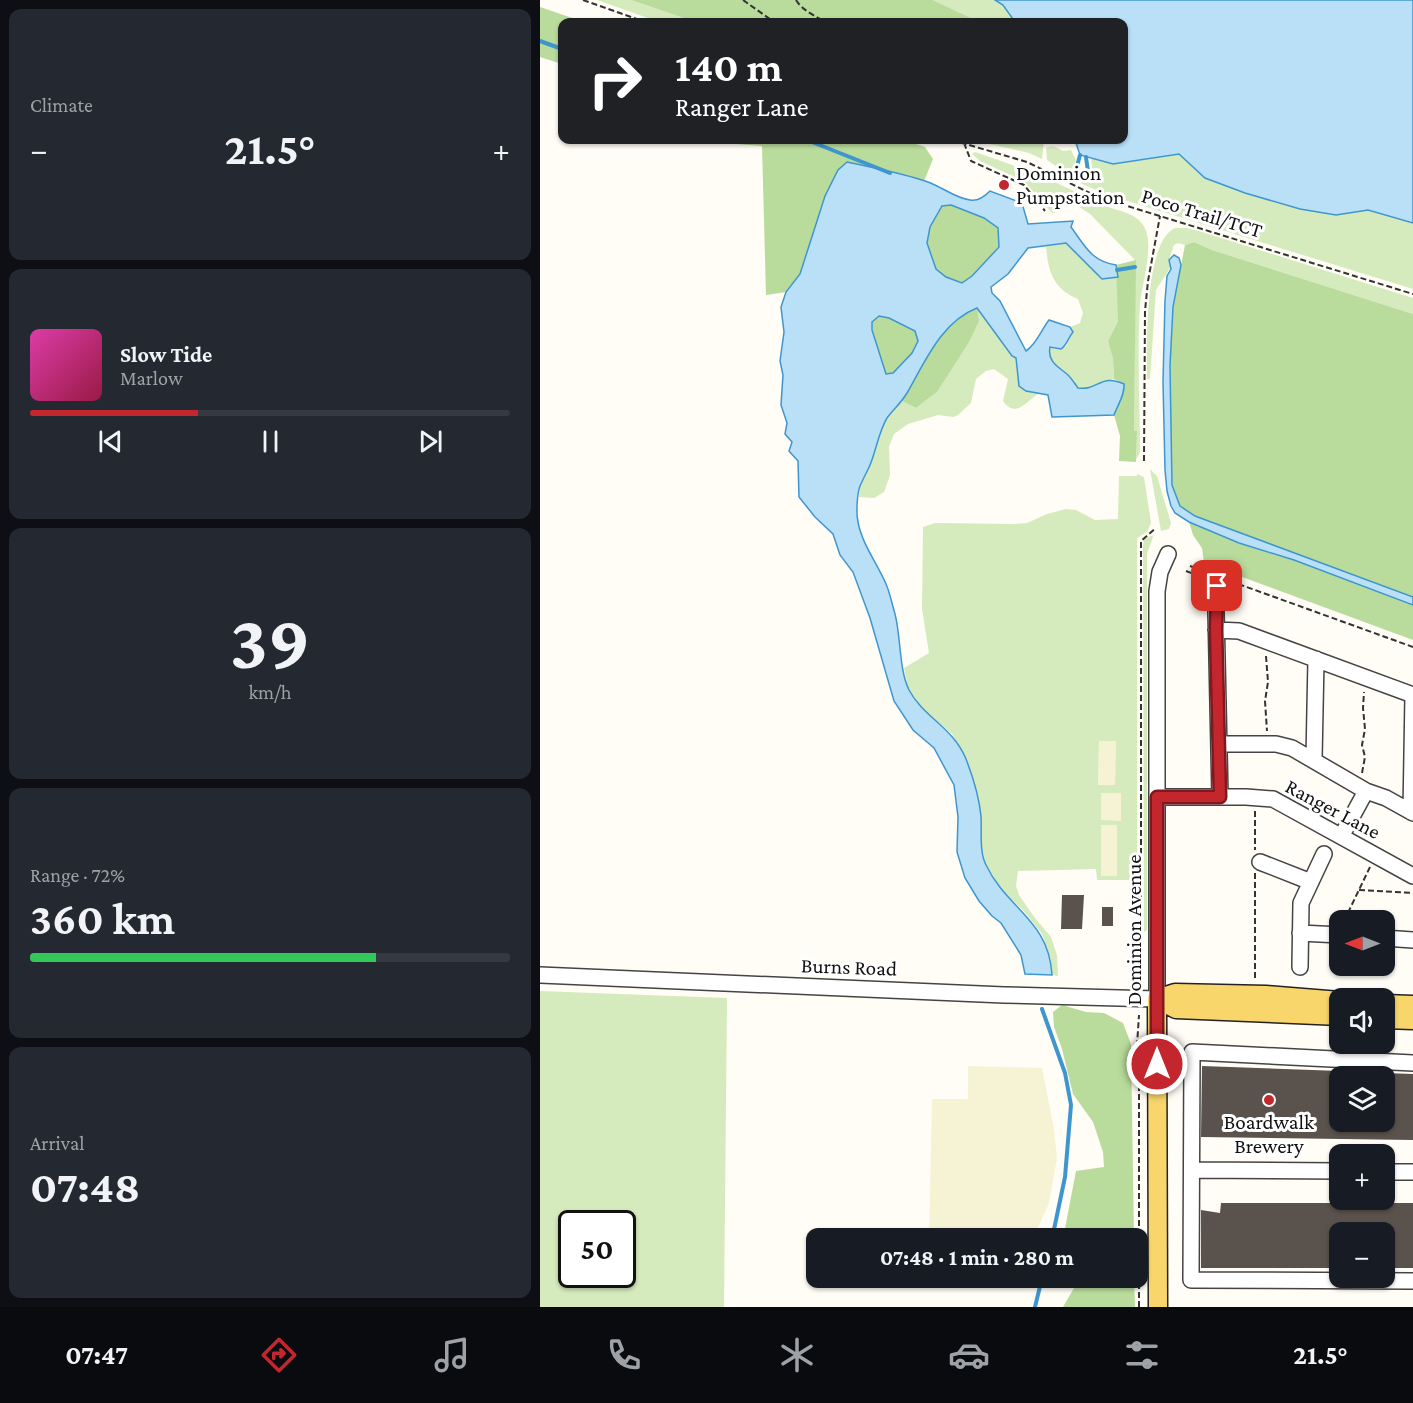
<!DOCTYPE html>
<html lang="en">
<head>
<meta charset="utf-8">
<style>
	:root { --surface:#171b24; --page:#242831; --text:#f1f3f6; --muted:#9ea1a6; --line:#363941; --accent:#c4262e }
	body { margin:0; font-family:"Crimson Pro",serif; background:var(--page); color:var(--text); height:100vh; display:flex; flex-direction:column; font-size:22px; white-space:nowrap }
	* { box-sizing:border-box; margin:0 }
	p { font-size:20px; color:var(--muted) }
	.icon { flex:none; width:33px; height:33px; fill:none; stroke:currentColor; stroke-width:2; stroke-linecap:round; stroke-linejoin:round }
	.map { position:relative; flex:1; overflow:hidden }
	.panel { display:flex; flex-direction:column; gap:9px; padding:9px; background:#0d0f14; width:540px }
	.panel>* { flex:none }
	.guide { position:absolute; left:18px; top:18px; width:570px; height:126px; border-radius:12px; box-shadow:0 2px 4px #0004; background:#202124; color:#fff; overflow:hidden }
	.needle { width:39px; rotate:270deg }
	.fabs { position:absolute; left:789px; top:910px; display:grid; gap:12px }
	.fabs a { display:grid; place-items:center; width:66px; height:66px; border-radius:12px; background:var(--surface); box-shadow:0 2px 4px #0004; font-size:30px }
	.speed { position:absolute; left:18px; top:1210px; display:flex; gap:12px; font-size:30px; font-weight:700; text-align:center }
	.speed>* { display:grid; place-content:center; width:78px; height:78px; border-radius:50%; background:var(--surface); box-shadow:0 2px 4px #0004; line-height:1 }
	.speed .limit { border:3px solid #111; border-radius:9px; background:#fff; color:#111 }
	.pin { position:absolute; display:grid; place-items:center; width:51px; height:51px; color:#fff; margin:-26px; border-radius:12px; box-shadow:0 3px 9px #0006 }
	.me { position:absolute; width:66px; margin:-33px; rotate:0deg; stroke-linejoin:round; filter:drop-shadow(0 0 4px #0008) }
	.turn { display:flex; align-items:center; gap:21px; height:126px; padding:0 18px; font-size:27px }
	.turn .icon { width:78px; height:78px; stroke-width:2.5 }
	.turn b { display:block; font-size:42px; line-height:51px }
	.big { font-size:45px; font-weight:700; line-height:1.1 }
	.panel .card { flex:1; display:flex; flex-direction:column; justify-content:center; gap:9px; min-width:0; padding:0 21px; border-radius:12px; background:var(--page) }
	.panel .dial { align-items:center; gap:0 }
	.dial b { font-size:78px; line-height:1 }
	.song { display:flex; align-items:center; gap:18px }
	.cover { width:72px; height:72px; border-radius:9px; background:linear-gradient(135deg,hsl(320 70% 55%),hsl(340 70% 35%)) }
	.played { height:6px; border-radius:3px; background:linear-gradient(90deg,var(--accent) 35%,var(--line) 35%) }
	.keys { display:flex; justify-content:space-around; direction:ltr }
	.heat { display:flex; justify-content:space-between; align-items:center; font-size:33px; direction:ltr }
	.charge { height:9px; border-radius:4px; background:linear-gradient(90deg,#34c759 72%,var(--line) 0) }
	.trip { position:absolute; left:266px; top:1228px; width:342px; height:60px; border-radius:12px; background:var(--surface); box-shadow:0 2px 4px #0004; font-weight:700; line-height:60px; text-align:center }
	.tabs { display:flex; height:96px; justify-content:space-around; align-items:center; background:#090b0e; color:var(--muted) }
	.tabs .icon { width:42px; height:42px }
	.tabs .selected { color:var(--accent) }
	.tabs b { font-size:27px; color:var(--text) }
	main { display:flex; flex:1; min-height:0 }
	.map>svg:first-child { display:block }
</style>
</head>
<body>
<main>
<section class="panel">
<div class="card"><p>Climate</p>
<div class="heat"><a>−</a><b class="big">21.5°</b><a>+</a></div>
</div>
<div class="card">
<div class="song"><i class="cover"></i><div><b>Slow Tide</b><p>Marlow</p></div></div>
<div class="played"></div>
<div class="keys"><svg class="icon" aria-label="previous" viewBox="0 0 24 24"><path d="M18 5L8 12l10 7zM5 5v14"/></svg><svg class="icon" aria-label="pause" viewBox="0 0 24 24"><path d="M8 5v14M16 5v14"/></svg><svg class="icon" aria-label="next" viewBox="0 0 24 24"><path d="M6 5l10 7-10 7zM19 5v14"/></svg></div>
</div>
<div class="card dial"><b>39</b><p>km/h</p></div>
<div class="card"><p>Range · 72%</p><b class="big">360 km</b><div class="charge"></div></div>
<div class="card"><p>Arrival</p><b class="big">07:48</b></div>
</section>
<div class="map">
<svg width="873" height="1307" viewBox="0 0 873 1307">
	<rect width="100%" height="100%" fill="#fffdf5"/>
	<!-- farmland -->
	<path fill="#f6f3d4" d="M559 740 576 741 575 785H558Z
		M581 792V821H561V793Z
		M577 824V876H561V825Z
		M428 1066 502 1068 514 1129 517 1158 509 1203 493 1239H389L392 1099H428Z"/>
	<!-- green -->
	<path fill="#d5ebbd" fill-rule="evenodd" d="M57 0H91L155 22H119Z
		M393 0H530L518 22H436L429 17Z
		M873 72V289L568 195 540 183 507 160 506 148C512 145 517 147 523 151L531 150 536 160 533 169 545 173 546 179H551L553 176 551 158 573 164 610 159Z
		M433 140 499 141 504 140 502 159 489 153Z
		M435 152 495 173 549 198V200L561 205 562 203 566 204V206C580 212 600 213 606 231 613 249 602 284 600 304 597 354 600 403 600 453L596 459 597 432 594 431 595 260 550 214 530 201 528 197H524L521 202 522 204 515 213 511 212 484 181 440 161 432 154Z
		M635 228H647L662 232 873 298V314L672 250 654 242 645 245 638 243 634 245 629 260 630 268 616 290 610 379H607C607 348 604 241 635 228Z
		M526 243 562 279 578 277V321L568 341 573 359 574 379C562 382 550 390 538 388 535 384 532 379 528 375 518 367 507 362 510 347L521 349 526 346 533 332 530 327 540 323 543 313 538 299C513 289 508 271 506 246Z
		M438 308 472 356 476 358C481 378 474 387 498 394 485 403 475 418 463 401L468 379 454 369 446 371 436 379 431 403 418 415 413 417 398 415 368 424 354 434 349 447 350 475 344 492 334 498 319 497 320 487 329 468 346 420 362 401 376 408 397 392 439 321Z
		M610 469 617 476 631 523 629 529 621 531Z
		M597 474 604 477 611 523 607 532 597 538V880H557L556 869 478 871 476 886 479 895 495 918 511 937 517 955 518 976 512 975 511 959 502 934 482 909 461 890 446 864 442 849 441 815 435 787 425 757 412 734 382 708 368 688 364 668 389 653 382 609 383 527 395 523 474 524 487 523 507 514 526 509 536 510 555 520 578 519 579 476H597ZM559 741H576L575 785H558ZM561 793H581V821L561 820ZM561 825H577V876H561Z
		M613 535C613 541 608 548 607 555V930L604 932 603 546 604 539Z
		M0 991 187 998 184 1307H0ZM32 1224H82V1275H32Z"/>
	<!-- forest -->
	<path fill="#b9dc9c" d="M91 0H393L429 17 436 22H155Z
		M0 7 44 22H22V64L0 57Z
		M172 140H364L385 147 393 159 384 181 307 162 285 196 260 274 246 292 226 295 222 146 184 143Z
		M411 205 444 218 458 228 459 246 432 276 422 283 406 277 396 269 387 243 390 227 402 206Z
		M654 242 672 250 873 314V597L655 516 640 506 632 485 630 366 633 307 645 245Z
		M596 260 594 431H597L596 462 579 461 580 436 574 415 584 384 574 379 573 359 568 341 578 321 576 265Z
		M438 308 439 321 429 342 397 392 376 408 362 401C382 368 399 323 438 308Z
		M339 316 348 318 375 331 378 341 372 353 353 373 346 374 332 330V322Z
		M649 522 699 543 754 560 873 605V640L664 563 662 548 653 535Z
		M522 1005 546 1012 564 1013 583 1023 591 1044 594 1239H523L536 1171 564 1167 563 1152 553 1122 533 1094 522 1049 514 1027 513 1012Z
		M529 1278H594L595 1307H523L534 1288Z"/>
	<!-- water -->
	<path fill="#b9e0f7" stroke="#3f96cf" stroke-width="1.5" fill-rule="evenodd" d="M455 0H873V223L828 210 796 215 760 209 705 193 665 178 639 154 573 164 540 155 535 140H584V22H475L463 5Z
		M307 162C334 168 362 173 388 182 402 187 415 198 430 200 438 202 445 196 450 191L482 203 488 224 533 221 531 227C545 246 551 261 576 265L578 277 562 279 526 243 488 248 468 274 451 287 452 293 460 301 486 351C497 344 501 330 509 320L530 327 533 332C528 338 527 345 521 349L510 347C507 362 519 367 528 375 532 379 535 384 538 388 558 391 561 373 584 384 585 395 578 404 574 415L512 417 508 395 486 391 479 386 476 358 472 356 437 308C401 322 385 362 367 393 361 403 353 410 347 418 339 431 336 451 330 465 327 472 323 479 320 486 317 494 316 513 318 522 322 544 337 563 346 584 350 593 352 604 355 614 361 637 359 670 369 690 384 718 413 727 426 759 433 777 439 797 441 816 442 832 439 851 446 865 467 909 509 920 512 975L485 974 481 955 461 923 452 916 439 901 425 878 417 852 418 817 414 785 394 748 373 730 354 701 330 618 313 572 300 555 293 534 275 517 259 497 258 461 249 451 252 442 245 434 247 423 241 405 243 375 240 361 244 332 241 307 246 292 260 274 285 196 298 170ZM411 205 444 218 458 228 459 247 432 276 422 283 406 277 396 269 387 243 390 227 402 206ZM339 316 349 318 375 331 378 341 372 353 353 373 346 374 332 330V322Z
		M634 255 639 258 641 265 633 307 630 366 632 485 640 506 655 516 873 597V605L754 560 699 543 649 522 635 513 631 506 627 491 625 470 623 382 625 301 627 276 631 269 629 260Z"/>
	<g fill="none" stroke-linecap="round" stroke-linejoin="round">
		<!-- stream -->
		<path stroke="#3f96cf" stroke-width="4" d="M0 41 22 49
			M267 140 350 173
			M546 157 549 179
			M536 170 540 155
			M577 270 595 267
			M502 1009 525 1073 531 1105 525 1177 512 1239
			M495 1307 502 1278"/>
	</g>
	<!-- building -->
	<path fill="#5a524d" d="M522 895H544L542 929H521Z
		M562 907H573V926H562Z
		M662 1066 800 1071V1122H844V1073L873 1074V1140L661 1137Z
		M681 1203H873V1268H844V1233H800V1268H661V1210L680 1213Z"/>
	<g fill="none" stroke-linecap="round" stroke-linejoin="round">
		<!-- minor casing -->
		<g stroke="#444" stroke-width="18">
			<path id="minor" d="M677 586 676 612 680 797
				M676 630 699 631 873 695 871 812
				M680 744H736L752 748 826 791 846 798 873 813
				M774 759 776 659
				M617 797H706L733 799 873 876
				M802 835 826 791
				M720 862 771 882
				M760 933 800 935
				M844 938 873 940
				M760 967 761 903 784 854
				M0 975 464 995 617 999V591L620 572 628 554
				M873 1063 652 1052 651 1280 873 1281
				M652 1170 800 1171
				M844 1172H873"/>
		</g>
		<!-- major casing -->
		<g stroke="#222" stroke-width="21">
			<path id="major" d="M617 999 618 1307
				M617 999 636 1009 800 1016
				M617 999 635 993 726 995 800 1001
				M844 1004 873 1005
				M844 1019 873 1020"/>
		</g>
		<!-- path -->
		<path stroke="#333" stroke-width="2" stroke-dasharray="6 3" stroke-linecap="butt" d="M43 0 105 22
			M203 0 234 22
			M256 0C262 10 275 16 285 22
			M412 140 487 162 558 197 873 294
			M424 143 431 161 484 185 505 211
			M604 461 605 311 608 281 620 216
			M650 566 670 573
			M646 571 665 578
			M690 581 873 647
			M726 656 728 682 725 701 727 731
			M822 773 825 757 822 745 825 729 823 708 824 692
			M715 811V850
			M715 873V979
			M819 890 873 893
			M804 921 830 867
			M601 980V541L616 528
			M599 1307V1054L597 1045 599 1015"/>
		<!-- minor -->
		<use href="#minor" stroke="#fff" stroke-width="15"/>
		<!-- major -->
		<use href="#major" stroke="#f9d66b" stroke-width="18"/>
	</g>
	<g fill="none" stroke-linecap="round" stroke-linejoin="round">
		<!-- route casing -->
		<g stroke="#7f191e" stroke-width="15">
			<path id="route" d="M617 1064V797H680L676 630 677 586"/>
		</g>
		<!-- route -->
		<use href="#route" stroke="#c4262e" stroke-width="10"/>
	</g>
	<!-- markers -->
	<g fill="#c4262e" stroke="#fff" stroke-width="2">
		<circle cx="464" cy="185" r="6"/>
		<circle cx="729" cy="1100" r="6"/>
	</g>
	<g text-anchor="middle" stroke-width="6" stroke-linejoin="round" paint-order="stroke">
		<!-- poi labels -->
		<g font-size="21" fill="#111" stroke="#fff" text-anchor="start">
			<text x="476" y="180">Dominion<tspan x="476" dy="24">Pumpstation</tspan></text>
			<text x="729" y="1129" text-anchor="middle">Boardwalk<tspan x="729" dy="24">Brewery</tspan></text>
		</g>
		<!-- street labels -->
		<g font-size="21" fill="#111" stroke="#fff">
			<text transform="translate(662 213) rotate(17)" y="7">Poco Trail/TCT</text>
			<text transform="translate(793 809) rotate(28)" y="7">Ranger Lane</text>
			<text transform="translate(594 930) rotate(-90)" y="7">Dominion Avenue</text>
			<text transform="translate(309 967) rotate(2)" y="7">Burns Road</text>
		</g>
	</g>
</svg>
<div class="fabs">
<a><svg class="needle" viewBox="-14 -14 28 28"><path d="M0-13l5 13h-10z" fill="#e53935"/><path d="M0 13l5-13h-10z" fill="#9ea1a6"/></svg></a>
<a><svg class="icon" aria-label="sound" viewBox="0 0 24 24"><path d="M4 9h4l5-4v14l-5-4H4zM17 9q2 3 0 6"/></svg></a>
<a><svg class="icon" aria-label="layers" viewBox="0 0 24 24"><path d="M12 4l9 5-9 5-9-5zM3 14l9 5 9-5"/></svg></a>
<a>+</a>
<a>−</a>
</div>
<div class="speed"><div class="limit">50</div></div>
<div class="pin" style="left:677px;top:586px;background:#d93025"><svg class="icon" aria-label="arrive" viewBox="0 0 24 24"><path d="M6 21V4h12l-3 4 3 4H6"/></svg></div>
<svg class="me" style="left:617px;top:1064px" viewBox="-20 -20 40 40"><circle r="17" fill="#c4262e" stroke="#fff" stroke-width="3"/><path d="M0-11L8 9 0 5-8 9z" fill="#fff"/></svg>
<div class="trip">07:48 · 1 min · 280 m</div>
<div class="guide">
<div class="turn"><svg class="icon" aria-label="right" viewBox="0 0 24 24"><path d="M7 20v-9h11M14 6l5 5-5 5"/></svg><div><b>140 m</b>Ranger Lane</div></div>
</div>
</div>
</main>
<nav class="tabs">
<b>07:47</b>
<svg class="icon selected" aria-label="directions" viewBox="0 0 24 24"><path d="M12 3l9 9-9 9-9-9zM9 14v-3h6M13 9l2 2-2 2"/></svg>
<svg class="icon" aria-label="music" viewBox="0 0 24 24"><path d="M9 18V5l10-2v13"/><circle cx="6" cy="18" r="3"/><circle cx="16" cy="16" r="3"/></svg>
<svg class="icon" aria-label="phone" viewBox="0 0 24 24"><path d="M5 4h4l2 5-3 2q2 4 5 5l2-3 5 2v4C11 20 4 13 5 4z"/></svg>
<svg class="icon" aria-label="climate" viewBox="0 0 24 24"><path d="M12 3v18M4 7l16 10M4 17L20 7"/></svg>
<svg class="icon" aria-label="car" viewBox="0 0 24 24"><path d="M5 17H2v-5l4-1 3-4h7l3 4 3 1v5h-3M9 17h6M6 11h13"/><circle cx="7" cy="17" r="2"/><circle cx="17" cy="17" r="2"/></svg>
<svg class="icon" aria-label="filters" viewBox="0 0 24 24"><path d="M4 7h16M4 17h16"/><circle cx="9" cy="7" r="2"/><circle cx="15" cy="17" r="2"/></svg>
<b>21.5°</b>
</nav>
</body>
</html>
